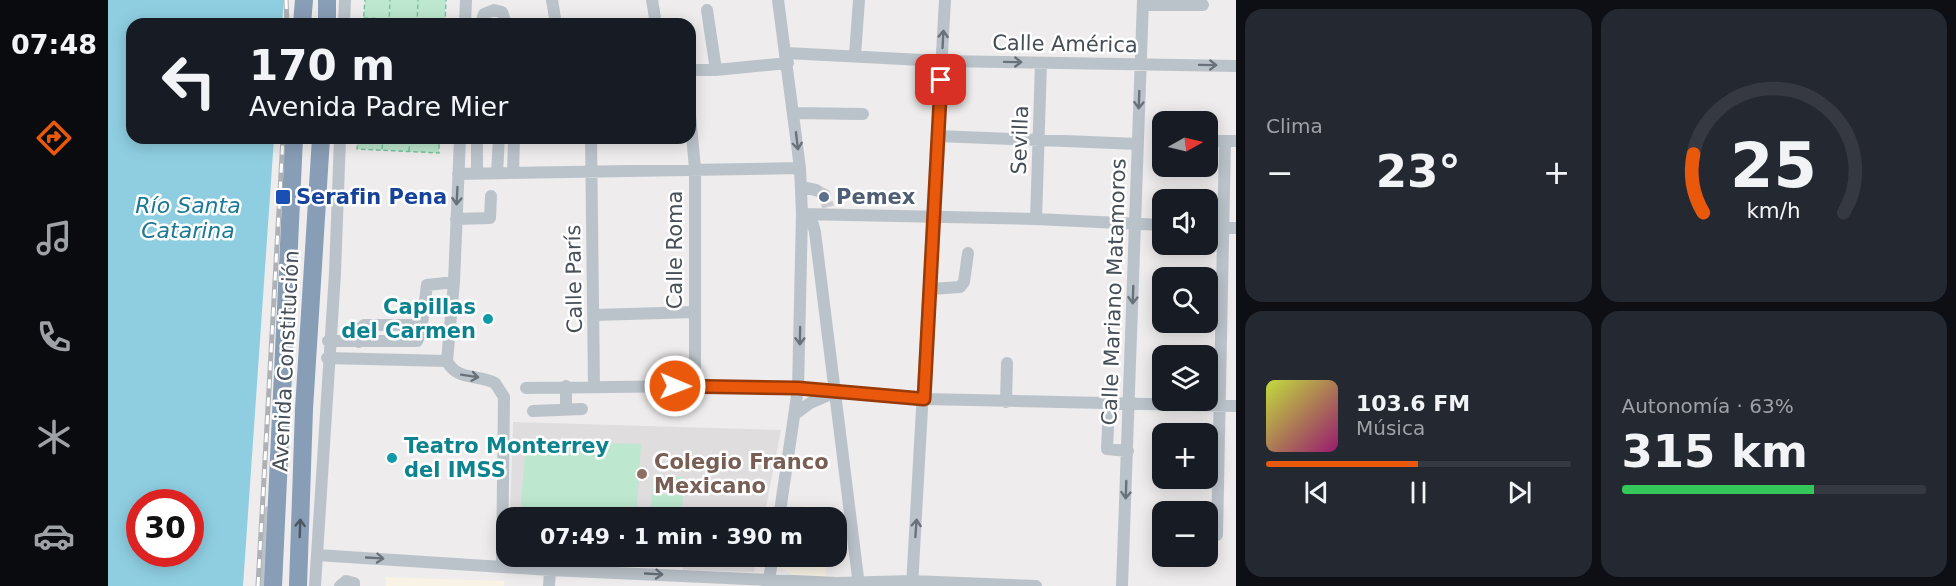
<!DOCTYPE html>
<html lang="es">
<head>
<meta charset="utf-8">
<style>
	:root { --surface:#171b24; --page:#242831; --text:#f1f3f6; --muted:#9ea1a6; --line:#363941; --accent:#ea580c }
	body { margin:0; font-family:"DejaVu Sans",sans-serif; background:var(--page); color:var(--text); height:100vh; display:flex; flex-direction:column; font-size:22px; white-space:nowrap }
	* { box-sizing:border-box; margin:0 }
	p { font-size:20px; color:var(--muted) }
	.icon { flex:none; width:33px; height:33px; fill:none; stroke:currentColor; stroke-width:2; stroke-linecap:round; stroke-linejoin:round }
	.map { position:relative; flex:1; overflow:hidden }
	.details { display:flex; flex-direction:column; gap:9px; padding:9px; background:#0d0f14; width:720px }
	.details>* { flex:none }
	.banner { position:absolute; left:18px; top:18px; width:570px; height:126px; border-radius:18px; box-shadow:0 3px 15px #0003; background:#171b24; color:var(--text); overflow:hidden }
	.needle { width:39px; rotate:82deg }
	.controls { position:absolute; left:1044px; top:111px; display:grid; gap:12px }
	.controls a { display:grid; place-items:center; width:66px; height:66px; border-radius:12px; background:var(--surface); box-shadow:0 3px 15px #0003; font-size:30px }
	.speed { position:absolute; left:18px; top:489px; display:flex; gap:12px; font-size:30px; font-weight:700; text-align:center }
	.speed>* { display:grid; place-content:center; width:78px; height:78px; border-radius:50%; background:var(--surface); box-shadow:0 3px 15px #0003; line-height:1 }
	.speed .limit { border:9px solid #d22; background:#fff; color:#111 }
	.pin { position:absolute; display:grid; place-items:center; width:51px; height:51px; color:#fff; margin:-26px; border-radius:12px; box-shadow:0 3px 9px #0006 }
	.me { position:absolute; width:66px; margin:-33px; rotate:91deg; stroke-linejoin:round; filter:drop-shadow(0 0 4px #0008) }
	.turn { display:flex; align-items:center; gap:21px; height:126px; padding:0 24px; font-size:27px }
	.turn .icon { width:78px; height:78px; stroke-width:2.5 }
	.turn b { display:block; font-size:42px; line-height:51px }
	.big { font-size:45px; font-weight:700; line-height:1.1 }
	.details .tile { flex:1; display:flex; flex-direction:column; justify-content:center; gap:9px; min-width:0; padding:0 21px; border-radius:18px; background:var(--page) }
	.details .dial { align-items:center; gap:0 }
	.dial svg { height:156px; overflow:visible; fill:none; stroke:var(--line); stroke-width:7; stroke-linecap:round; text-anchor:middle }
	.dial text { fill:var(--text); stroke:none }
	.song { display:flex; align-items:center; gap:18px }
	.cover { width:72px; height:72px; border-radius:9px; background:linear-gradient(135deg,hsl(70 70% 55%),hsl(320 70% 35%)) }
	.played { height:6px; border-radius:3px; background:linear-gradient(90deg,var(--accent) 50%,var(--line) 50%) }
	.keys { display:flex; justify-content:space-around; direction:ltr }
	.heat { display:flex; justify-content:space-between; align-items:center; font-size:33px; direction:ltr }
	.charge { height:9px; border-radius:4px; background:linear-gradient(90deg,#34c759 63%,var(--line) 0) }
	.details .tiles { flex:1; display:grid; gap:9px; grid-template-columns:repeat(2,1fr) }
	.trip { position:absolute; left:388px; top:507px; width:351px; height:60px; border-radius:18px; background:var(--surface); box-shadow:0 3px 15px #0003; font-weight:700; line-height:60px; text-align:center }
	main { display:flex; flex:1; min-height:0 }
	.dock { display:flex; flex-direction:column; width:108px; justify-content:space-around; align-items:center; background:#090b0e; color:var(--muted) }
	.dock .icon { width:42px; height:42px }
	.dock .active { color:var(--accent) }
	.dock b { font-size:27px; color:var(--text) }
	.map>svg:first-child { display:block }
</style>
</head>
<body>
<main>
<nav class="dock">
<b>07:48</b>
<svg class="icon active" aria-label="directions" viewBox="0 0 24 24"><path d="M12 3l9 9-9 9-9-9zM9 14v-3h6M13 9l2 2-2 2"/></svg>
<svg class="icon" aria-label="music" viewBox="0 0 24 24"><path d="M9 18V5l10-2v13"/><circle cx="6" cy="18" r="3"/><circle cx="16" cy="16" r="3"/></svg>
<svg class="icon" aria-label="phone" viewBox="0 0 24 24"><path d="M5 4h4l2 5-3 2q2 4 5 5l2-3 5 2v4C11 20 4 13 5 4z"/></svg>
<svg class="icon" aria-label="climate" viewBox="0 0 24 24"><path d="M12 3v18M4 7l16 10M4 17L20 7"/></svg>
<svg class="icon" aria-label="car" viewBox="0 0 24 24"><path d="M5 17H2v-5l4-1 3-4h7l3 4 3 1v5h-3M9 17h6M6 11h13"/><circle cx="7" cy="17" r="2"/><circle cx="17" cy="17" r="2"/></svg>
</nav>
<div class="map">
<svg width="1128" height="586" viewBox="0 0 1128 586">
	<rect width="100%" height="100%" fill="#eeecec"/>
	<!-- commercial -->
	<path fill="#f9f3e5" d="M697 506 729 508 733 529H729V518L697 517Z
		M695 557H719L718 577 685 575 673 568V562H694Z
		M278 577 396 581V586H278Z"/>
	<!-- education -->
	<path fill="#dfdddd" d="M405 422 673 430 656 517 402 518Z
		M576 557V556L649 557 646 572 575 570Z"/>
	<!-- green -->
	<path fill="#bde8cf" d="M257 0H338L337 24H255Z
		M250 138H331V153L249 149Z
		M418 441 533 444 528 517H412Z
		M545 476 576 477 575 493 544 492Z
		M544 494 575 495 574 510 543 509Z"/>
	<!-- water -->
	<path fill="#8fcee1" fill-rule="evenodd" d="M0 0H176L174 24H24V138H166L135 586H0ZM32 502H82V554H32Z"/>
	<g fill="none" stroke-linecap="round" stroke-linejoin="round">
		<!-- minor-tunnel -->
		<path stroke="#ccccce" stroke-width="12" stroke-dasharray="12 6" stroke-linecap="butt" d="M708 190 717 195 720 207"/>
		<!-- path -->
		<path stroke="#79c2a0" stroke-width="1.5" stroke-dasharray="4.5 3" stroke-linecap="butt" d="M256 18 337 22
			M255 24 257 0
			M281 24 282 0
			M309 24 310 0
			M337 24 338 0
			M250 138 249 149 331 153V138
			M274 149 275 138
			M301 151 302 138"/>
		<!-- minor -->
		<path stroke="#bbc3ca" stroke-width="12" d="M444 0 448 24
			M544 0 548 24
			M670 0 692 168 694 214 690 389 671 518
			M1035 5H1095
			M599 10 608 70
			M236 24 237 0
			M357 24 358 0
			M373 24 376 14 386 10 394 12 398 24
			M678 53 834 61 1128 66
			M747 55 751 0
			M582 70H608L680 63
			M686 113 755 114
			M582 115 587 168V386
			M830 136 1030 144
			M352 138 346 282 339 361C349 381 369 374 387 383L396 397 394 565
			M483 138 486 386
			M1100 141H1128
			M369 143V174
			M389 173 391 138
			M405 173 406 138
			M350 174 692 168
			M693 187 708 190
			M694 214 928 219 1054 225
			M694 217 704 221 707 232 751 586
			M348 219 382 218 383 196
			M928 219 933 63
			M1100 227 1128 228
			M823 289 852 287 856 282 860 253
			M486 315 587 312
			M220 341H309L313 332 319 285 346 282
			M251 342 252 329 256 325H314
			M219 358 339 361
			M418 388 587 386 690 389 816 399 1128 406
			M898 402 899 363
			M1001 405 999 449 1020 451
			M458 410V386
			M425 411 474 409
			M686 415 702 403 723 394
			M1109 535 1117 141
			M209 555 442 570 729 583 804 581 928 586
			M660 585 665 556
			M155 586 161 512
			M207 586 227 273 232 138
			M232 586 238 581 246 583V586
			M441 586 442 570
			M804 586 837 0
			M1014 586 1035 0"/>
		<!-- highway -->
		<path stroke="#889db6" stroke-width="18" d="M194 24 196 0
			M219 24V0
			M165 586 186 138
			M190 586 196 409 213 138"/>
		<!-- rail casing -->
		<g stroke="#aeb1b5" stroke-width="5">
			<path id="rail" d="M178 0 179 24
				M150 586 175 138"/>
		</g>
		<!-- rail -->
		<use href="#rail" stroke="#fff" stroke-width="3" stroke-dasharray="9" stroke-linecap="butt"/>
	</g>
	<!-- one-way arrows -->
	<defs><path id="oneway-shaft" d="M-6 0H5M1.5-3L5.5 0L1.5 3" fill="none" stroke-width="1.6" stroke-linecap="round" stroke-linejoin="round" transform="scale(1.5)"/></defs>
	<g stroke="#69717a">
		<use href="#oneway-shaft" transform="translate(835 39) rotate(-87)"/>
		<use href="#oneway-shaft" transform="translate(905 62) rotate(1)"/>
		<use href="#oneway-shaft" transform="translate(1100 65) rotate(1)"/>
		<use href="#oneway-shaft" transform="translate(1031 100) rotate(92)"/>
		<use href="#oneway-shaft" transform="translate(689 141) rotate(83)"/>
		<use href="#oneway-shaft" transform="translate(349 196) rotate(93)"/>
		<use href="#oneway-shaft" transform="translate(1025 295) rotate(92)"/>
		<use href="#oneway-shaft" transform="translate(692 336) rotate(91)"/>
		<use href="#oneway-shaft" transform="translate(362 376) rotate(9)"/>
		<use href="#oneway-shaft" transform="translate(1018 490) rotate(92)"/>
		<use href="#oneway-shaft" transform="translate(808 528) rotate(-86)"/>
		<use href="#oneway-shaft" transform="translate(267 558) rotate(3)"/>
		<use href="#oneway-shaft" transform="translate(546 574) rotate(3)"/>
	</g>
	<use stroke="#4d5660" href="#oneway-shaft" transform="translate(192 528) rotate(-88)"/>
	<g fill="none" stroke-linecap="round" stroke-linejoin="round">
		<!-- route casing -->
		<g stroke="#983908" stroke-width="15">
			<path id="route" d="M567 386 690 388 816 399 833 80"/>
		</g>
		<!-- route -->
		<use href="#route" stroke="#ea580c" stroke-width="10"/>
	</g>
	<!-- markers -->
	<rect fill="#1a4fb4" stroke="#fff" stroke-width="2" x="167" y="189" width="16" height="16" rx="3"/>
	<circle fill="#5c6f8a" stroke="#fff" stroke-width="2" cx="716" cy="197" r="6"/>
	<g fill="#0f9aa8" stroke="#fff" stroke-width="2">
		<circle cx="380" cy="319" r="6"/>
		<circle cx="284" cy="458" r="6"/>
	</g>
	<circle fill="#8d6e63" stroke="#fff" stroke-width="2" cx="534" cy="474" r="6"/>
	<g text-anchor="middle" stroke-width="5" stroke-linejoin="round" paint-order="stroke">
		<!-- street labels -->
		<g font-size="21" fill="#464e57" stroke="#fff">
			<text transform="translate(957 44) rotate(1)" y="7">Calle América</text>
			<text transform="translate(912 140) rotate(-88)" y="7">Sevilla</text>
			<text transform="translate(567 250) rotate(-90)" y="7">Calle Roma</text>
			<text transform="translate(466 279) rotate(-91)" y="7">Calle París</text>
			<text transform="translate(1006 292) rotate(-88)" y="7">Calle Mariano Matamoros</text>
			<text transform="translate(178 361) rotate(-87)" y="7">Avenida Constitución</text>
		</g>
		<!-- transit labels -->
		<g font-size="21" font-weight="bold" fill="#164399" stroke="#fff" text-anchor="start">
			<text x="188" y="204">Serafin Pena</text>
		</g>
		<!-- service labels -->
		<g font-size="21" font-weight="bold" fill="#4e5e75" stroke="#fff" text-anchor="start">
			<text x="728" y="204">Pemex</text>
		</g>
		<!-- culture labels -->
		<g font-size="21" font-weight="bold" fill="#0d838f" stroke="#fff" text-anchor="end">
			<text x="368" y="314">Capillas<tspan x="368" dy="24">del Carmen</tspan></text>
			<text x="296" y="453" text-anchor="start">Teatro Monterrey<tspan x="296" dy="24">del IMSS</tspan></text>
		</g>
		<!-- education labels -->
		<g font-size="21" font-weight="bold" fill="#785e54" stroke="#fff" text-anchor="start">
			<text x="546" y="469">Colegio Franco<tspan x="546" dy="24">Mexicano</tspan></text>
		</g>
		<!-- water labels -->
		<g font-size="22" font-style="italic" fill="#1b7995" stroke="#fff">
			<text x="80" y="213">Río Santa<tspan x="80" dy="25">Catarina</tspan></text>
		</g>
	</g>
</svg>
<div class="controls">
<a><svg class="needle" viewBox="-14 -14 28 28"><path d="M0-13l5 13h-10z" fill="#e53935"/><path d="M0 13l5-13h-10z" fill="#9ea1a6"/></svg></a>
<a><svg class="icon" aria-label="sound" viewBox="0 0 24 24"><path d="M4 9h4l5-4v14l-5-4H4zM17 9q2 3 0 6"/></svg></a>
<a><svg class="icon" aria-label="search" viewBox="0 0 24 24"><circle cx="10" cy="10" r="6"/><path d="M15 15l6 6"/></svg></a>
<a><svg class="icon" aria-label="layers" viewBox="0 0 24 24"><path d="M12 4l9 5-9 5-9-5zM3 14l9 5 9-5"/></svg></a>
<a>+</a>
<a>−</a>
</div>
<div class="speed"><div class="limit">30</div></div>
<div class="pin" style="left:833px;top:80px;background:#d93025"><svg class="icon" aria-label="arrive" viewBox="0 0 24 24"><path d="M6 21V4h12l-3 4 3 4H6"/></svg></div>
<svg class="me" style="left:567px;top:386px" viewBox="-20 -20 40 40"><circle r="17" fill="#ea580c" stroke="#fff" stroke-width="3"/><path d="M0-11L8 9 0 5-8 9z" fill="#fff"/></svg>
<div class="trip">07:49 · 1 min · 390 m</div>
<div class="banner">
<div class="turn"><svg class="icon" aria-label="left" viewBox="0 0 24 24"><path d="M17 20v-9H6M10 6l-5 5 5 5"/></svg><div><b>170 m</b>Avenida Padre Mier</div></div>
</div>
</div>
<section class="details">
<div class="tiles">
<div class="tile"><p>Clima</p>
<div class="heat"><a>−</a><b class="big">23°</b><a>+</a></div>
</div>
<div class="tile dial"><svg viewBox="0 0 100 80">
<path d="M14 69A42 42 0 1 1 86 69"/>
<path d="M14 69A42 42 0 0 1 9 39" stroke="#ea580c"/>
<text x="50" y="56" font-size="32" font-weight="700">25</text>
<text x="50" y="72" font-size="11">km/h</text>
</svg></div>
<div class="tile">
<div class="song"><i class="cover"></i><div><b>103.6 FM</b><p>Música</p></div></div>
<div class="played"></div>
<div class="keys"><svg class="icon" aria-label="previous" viewBox="0 0 24 24"><path d="M18 5L8 12l10 7zM5 5v14"/></svg><svg class="icon" aria-label="pause" viewBox="0 0 24 24"><path d="M8 5v14M16 5v14"/></svg><svg class="icon" aria-label="next" viewBox="0 0 24 24"><path d="M6 5l10 7-10 7zM19 5v14"/></svg></div>
</div>
<div class="tile"><p>Autonomía · 63%</p><b class="big">315 km</b><div class="charge"></div></div>
</div>
</section>
</main>
</body>
</html>
